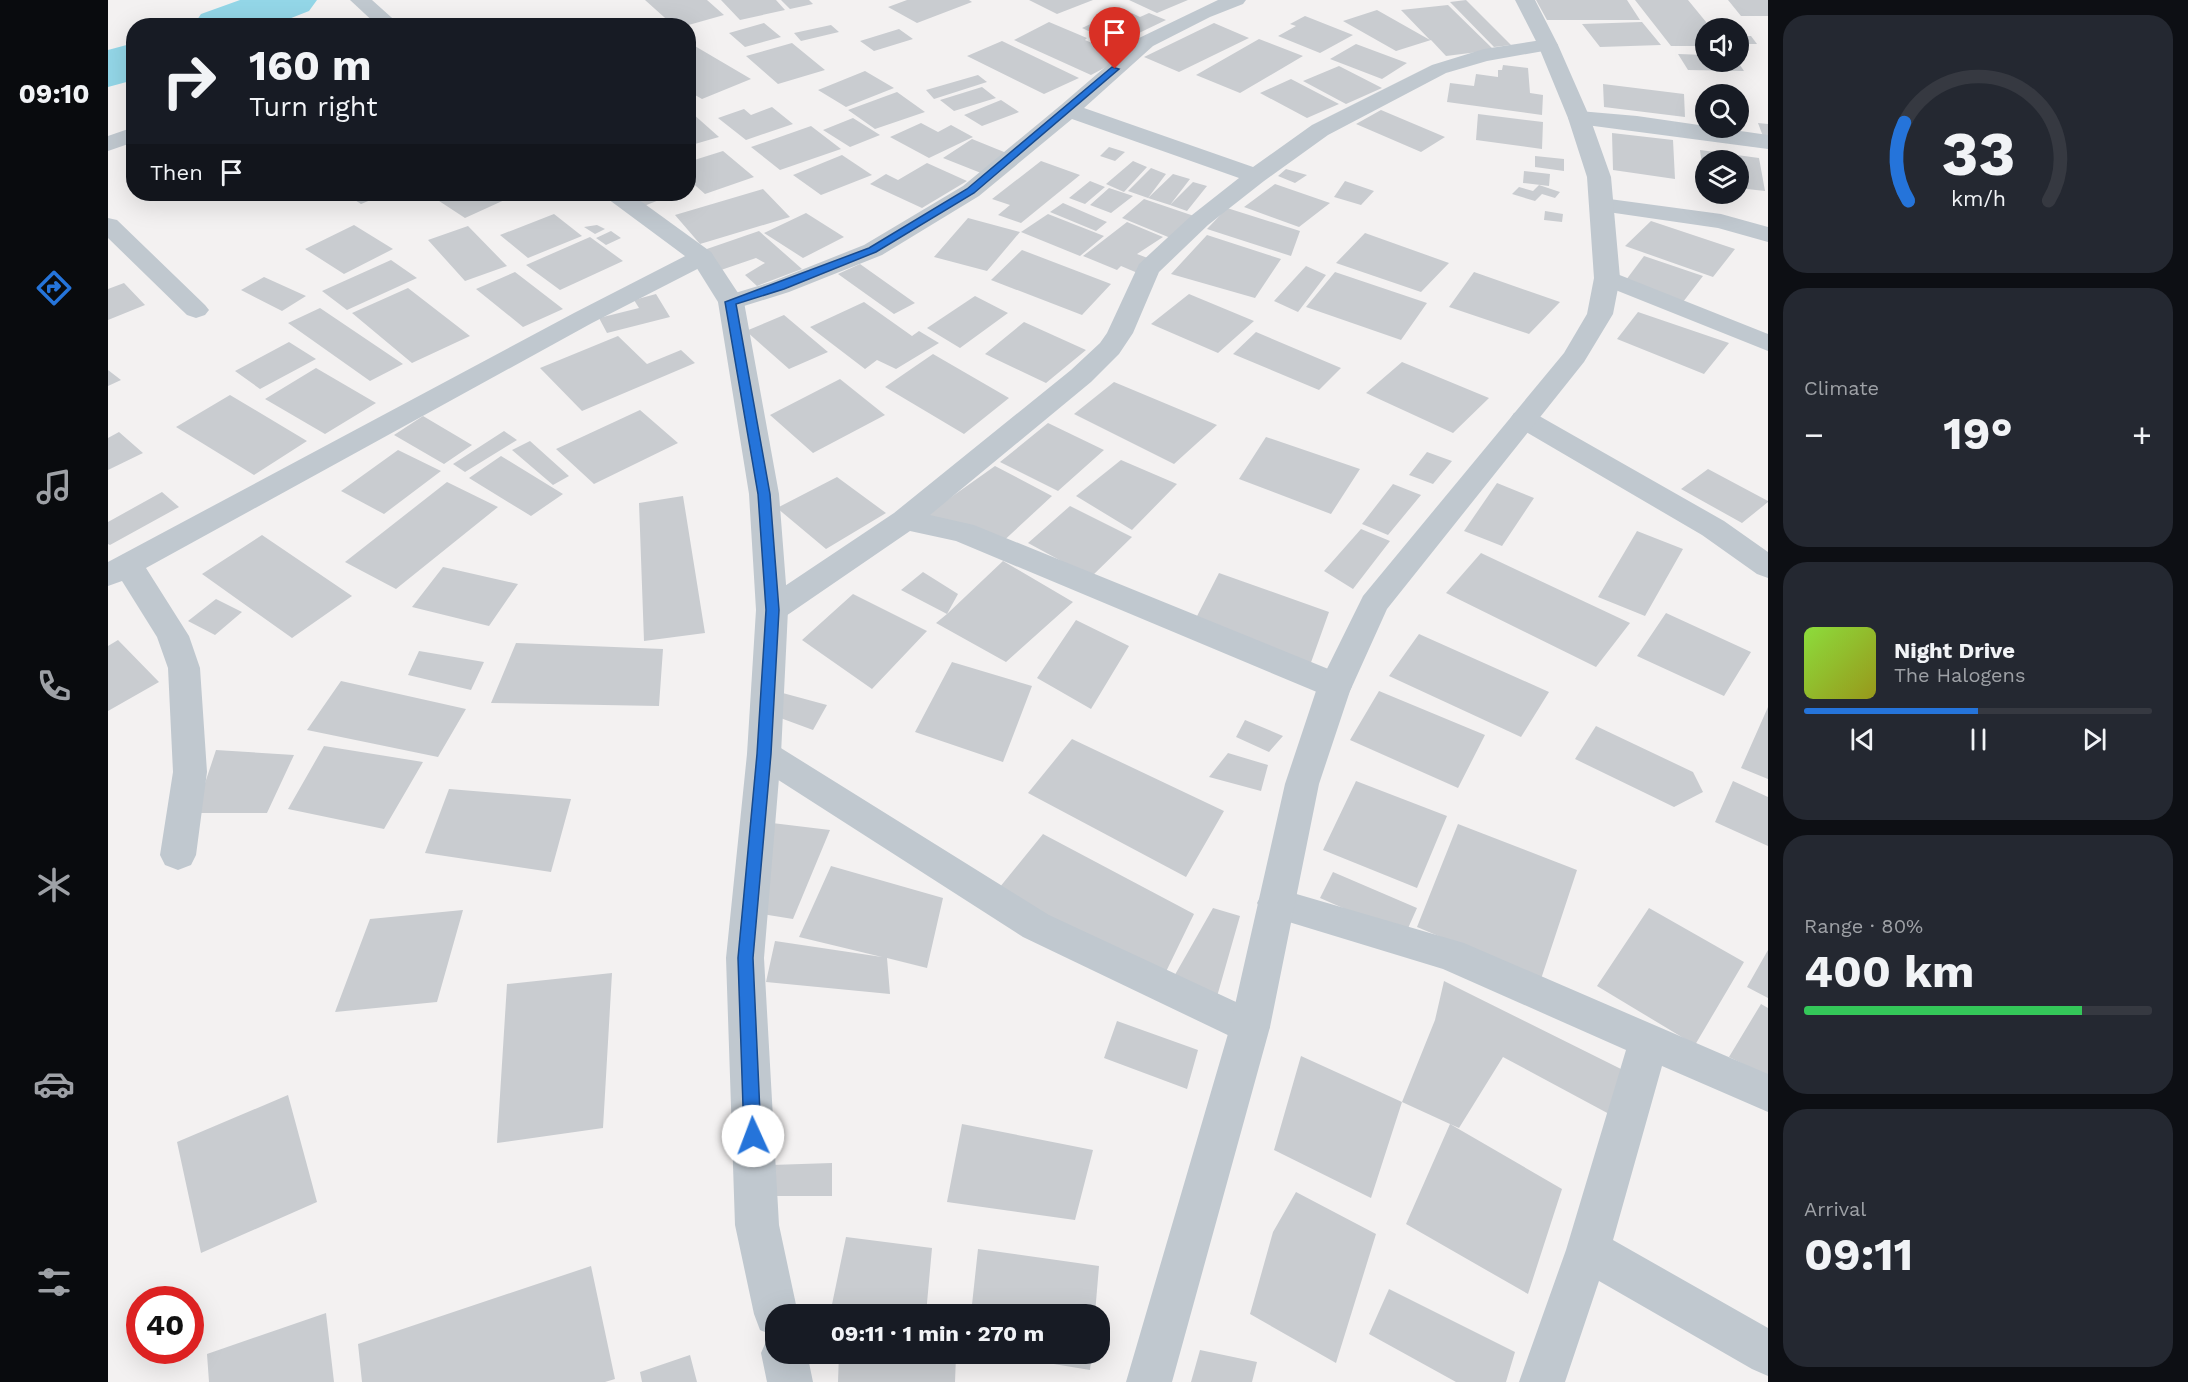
<!DOCTYPE html>
<html lang="en">
<head>
<meta charset="utf-8">
<style>
	:root { --surface:#171b24; --page:#242831; --text:#f1f3f6; --muted:#9ea1a6; --line:#363941; --accent:#2574da }
	body { margin:0; font-family:"Work Sans",sans-serif; background:var(--page); color:var(--text); height:100vh; display:flex; flex-direction:column; font-size:22px; white-space:nowrap }
	* { box-sizing:border-box; margin:0 }
	p { font-size:20px; color:var(--muted) }
	.icon { flex:none; width:33px; height:33px; fill:none; stroke:currentColor; stroke-width:2; stroke-linecap:round; stroke-linejoin:round }
	.map { position:relative; flex:1; overflow:hidden }
	.details { display:flex; flex-direction:column; gap:15px; padding:15px; background:#0d0f14; width:420px }
	.details>* { flex:none }
	.hud { position:absolute; left:18px; top:18px; width:570px; height:183px; border-radius:24px; box-shadow:0 6px 24px #0002; background:#171b24; color:var(--text); overflow:hidden }
	.fabs { position:absolute; left:1587px; top:18px; display:grid; gap:12px }
	.fabs a { display:grid; place-items:center; width:54px; height:54px; border-radius:50%; background:var(--surface); box-shadow:0 6px 24px #0002; font-size:30px }
	.speed { position:absolute; left:18px; top:1286px; display:flex; gap:12px; font-size:30px; font-weight:700; text-align:center }
	.speed>* { display:grid; place-content:center; width:78px; height:78px; border-radius:50%; background:var(--surface); box-shadow:0 6px 24px #0002; line-height:1 }
	.speed .limit { border:9px solid #d22; background:#fff; color:#111 }
	.pin { position:absolute; display:grid; place-items:center; width:51px; height:51px; color:#fff; margin:-62px -26px; border-radius:50% 50% 50% 0; rotate:-45deg; box-shadow:0 0 6px #0007 }
	.pin .icon { rotate:45deg }
	.me { position:absolute; width:66px; margin:-33px; rotate:358deg; stroke-linejoin:round; filter:drop-shadow(0 0 4px #0008) }
	.turn { display:flex; align-items:center; gap:21px; height:126px; padding:0 24px; font-size:27px }
	.turn .icon { width:78px; height:78px; stroke-width:2.5 }
	.turn b { display:block; font-size:42px; line-height:51px }
	.then { display:flex; align-items:center; height:57px; padding:0 24px; background:#0003; gap:12px; font-size:22px }
	.big { font-size:45px; font-weight:700; line-height:1.1 }
	.details .widget { flex:1; display:flex; flex-direction:column; justify-content:center; gap:9px; min-width:0; padding:0 21px; border-radius:24px; background:var(--page) }
	.details .dial { align-items:center; gap:0 }
	.dial svg { height:156px; overflow:visible; fill:none; stroke:var(--line); stroke-width:7; stroke-linecap:round; text-anchor:middle }
	.dial text { fill:var(--text); stroke:none }
	.song { display:flex; align-items:center; gap:18px }
	.cover { width:72px; height:72px; border-radius:9px; background:linear-gradient(135deg,hsl(90 70% 55%),hsl(60 70% 35%)) }
	.played { height:6px; border-radius:3px; background:linear-gradient(90deg,var(--accent) 50%,var(--line) 50%) }
	.keys { display:flex; justify-content:space-around; direction:ltr }
	.heat { display:flex; justify-content:space-between; align-items:center; font-size:33px; direction:ltr }
	.charge { height:9px; border-radius:4px; background:linear-gradient(90deg,#34c759 80%,var(--line) 0) }
	.trip { position:absolute; left:657px; top:1304px; width:345px; height:60px; border-radius:24px; background:var(--surface); box-shadow:0 6px 24px #0002; font-weight:700; line-height:60px; text-align:center }
	main { display:flex; flex:1; min-height:0 }
	.dock { display:flex; flex-direction:column; width:108px; justify-content:space-around; align-items:center; background:#090b0e; color:var(--muted) }
	.dock .icon { width:42px; height:42px }
	.dock .active { color:var(--accent) }
	.dock b { font-size:27px; color:var(--text) }
	.map>svg:first-child { display:block }
</style>
</head>
<body>
<main>
<nav class="dock">
<b>09:10</b>
<svg class="icon active" aria-label="directions" viewBox="0 0 24 24"><path d="M12 3l9 9-9 9-9-9zM9 14v-3h6M13 9l2 2-2 2"/></svg>
<svg class="icon" aria-label="music" viewBox="0 0 24 24"><path d="M9 18V5l10-2v13"/><circle cx="6" cy="18" r="3"/><circle cx="16" cy="16" r="3"/></svg>
<svg class="icon" aria-label="phone" viewBox="0 0 24 24"><path d="M5 4h4l2 5-3 2q2 4 5 5l2-3 5 2v4C11 20 4 13 5 4z"/></svg>
<svg class="icon" aria-label="climate" viewBox="0 0 24 24"><path d="M12 3v18M4 7l16 10M4 17L20 7"/></svg>
<svg class="icon" aria-label="car" viewBox="0 0 24 24"><path d="M5 17H2v-5l4-1 3-4h7l3 4 3 1v5h-3M9 17h6M6 11h13"/><circle cx="7" cy="17" r="2"/><circle cx="17" cy="17" r="2"/></svg>
<svg class="icon" aria-label="filters" viewBox="0 0 24 24"><path d="M4 7h16M4 17h16"/><circle cx="9" cy="7" r="2"/><circle cx="15" cy="17" r="2"/></svg>
</nav>
<div class="map">
<svg width="1660" height="1382" viewBox="0 0 1660 1382">
	<rect width="100%" height="100%" fill="#f3f1f1"/>
	<g fill="none" stroke-linecap="round" stroke-linejoin="round">
		<!-- river -->
		<path fill="#93d6e7" fill-rule="evenodd" d="M132 0H209L201 11 163 26H85L93 14Z
			M26 43V80L0 87V50Z"/>
	</g>
	<!-- building -->
	<path fill="#c9ccd0" d="M537 0H599L616 15 577 26H566Z
		M613 0H668L677 10 632 20Z
		M673 0H701L705 4 682 9Z
		M799 0H861L864 2 809 23 780 7Z
		M921 0H985L949 14Z
		M1021 0H1080L1049 13Z
		M1358 0 1403 45 1386 47 1342 2Z
		M1428 0H1519L1532 20H1439Z
		M1527 0H1580L1603 28H1598V46H1563Z
		M1620 0H1660V16H1633Z
		M1340 5 1386 50 1338 56 1323 40 1288 51 1235 21 1269 10 1322 40 1293 10Z
		M1015 9 1032 17 1041 13 1058 20 1008 44 974 28Z
		M1197 16 1245 35 1212 53 1170 36 1188 26 1182 24Z
		M941 22 979 38 977 40 1017 57 983 75 906 40Z
		M1534 22 1553 45 1492 47 1474 24Z
		M656 23 673 37 637 47 621 33Z
		M1106 23 1141 38 1071 72 1036 57Z
		M723 25 731 32 693 41 686 33Z
		M791 29 805 39 766 51 752 41Z
		M1630 36H1643L1649 44H1630Z
		M1151 39 1195 56 1132 93 1088 75Z
		M894 41 971 78 936 94 859 56Z
		M580 42 643 79 594 99 580 91Z
		M684 43 717 70 670 84 638 56Z
		M1248 44 1299 63 1274 79 1222 59Z
		M1570 54 1598 55V62H1630L1636 71 1580 70Z
		M1395 65 1420 68 1422 93 1435 95 1434 115 1339 102 1342 83 1366 86 1368 74 1390 77V70H1394Z
		M1231 66 1274 88 1238 104 1195 81Z
		M757 71 786 88 738 107 710 90Z
		M870 75 879 82 826 99 818 90Z
		M1183 79 1231 104 1199 118 1152 93Z
		M1495 84 1576 94 1577 117 1496 107Z
		M874 87 888 98 846 111 832 100Z
		M789 92 817 112 767 129 740 110Z
		M893 100 911 112 874 126 856 115Z
		M664 107 685 124 638 140 610 118 636 109 643 115Z
		M1273 110 1337 137 1313 152 1248 124Z
		M584 113 611 137 580 146V114Z
		M1370 114 1435 122 1434 149 1368 140Z
		M745 118 772 135 742 147 715 130Z
		M813 123 830 132 843 125 865 137 821 158 782 137Z
		M1650 123 1660 124V139H1656Z
		M703 126 733 149 672 170 643 147Z
		M1504 133 1565 140 1567 179 1505 170Z
		M864 139 901 154 873 173 835 158Z
		M1001 147 1017 152 1007 161 992 156Z
		M1592 150 1651 158 1657 191 1630 188V160H1598L1596 179Z
		M615 151 646 177 597 194 580 179V162Z
		M734 155 764 175 713 195 685 175Z
		M1427 156 1456 159V171L1427 167Z
		M933 161 972 175 913 223 890 215 902 205 884 199Z
		M1025 161 1039 167 1016 192 998 184Z
		M819 163 859 181 814 208 762 184 778 174 790 180Z
		M1043 168 1058 174 1040 198 1020 191Z
		M1178 169 1199 175 1187 183 1170 176Z
		M1416 171 1442 174 1441 186 1415 183Z
		M1065 174 1082 179 1062 205 1040 198Z
		M982 181 997 187 977 204 961 198Z
		M1237 181 1266 191 1253 205 1226 197Z
		M1085 182 1099 186 1079 211 1062 205Z
		M1167 184 1222 203 1191 227 1136 207Z
		M1431 185 1452 192 1447 198 1434 194 1427 201 1404 194 1411 187 1425 191Z
		M1001 188 1025 196 1003 213 982 205Z
		M655 189 682 217 592 244 567 215Z
		M238 194H277L253 204Z
		M332 194H410L357 218 325 197Z
		M518 194H542L551 200 536 206Z
		M1036 199 1086 216 1065 239 1014 218Z
		M955 203 999 222 988 231 942 212Z
		M1119 208 1192 231 1183 256 1099 229Z
		M1437 211 1455 214 1454 222 1436 220Z
		M698 213 736 237 695 258 656 233Z
		M446 214 474 236 420 258 392 235Z
		M940 214 996 236 972 256 913 232Z
		M860 218 912 232 879 271 826 257Z
		M1543 221 1627 249 1605 277 1517 246Z
		M1019 222 1055 237 1029 254 1045 260 1032 274 1013 266 1009 270 975 256Z
		M246 225 285 249 236 274 197 249Z
		M489 225 497 229 487 234 476 227Z
		M360 226 399 266 357 281 320 240Z
		M503 231 513 238 498 245 488 238Z
		M651 231 694 269 649 286 637 275 657 263 648 258 613 270 593 251Z
		M1257 233 1341 263 1313 292 1228 263Z
		M1099 235 1173 259 1147 298 1063 274Z
		M482 237 515 261 452 290 418 265Z
		M914 250 1003 284 974 315 883 280Z
		M1536 256 1595 276 1575 302 1518 280Z
		M283 260 309 278 239 310 214 291Z
		M752 264 807 303 786 314 730 274Z
		M1198 266 1218 275 1190 312 1166 301Z
		M407 272 455 309 415 327 368 289Z
		M1227 272 1319 303 1293 340 1198 307Z
		M1366 272 1452 302 1421 334 1341 307Z
		M156 277 198 296 174 311 133 290Z
		M16 283 37 305 0 320V289Z
		M300 288 362 336 304 363 244 313Z
		M548 294 562 317 499 333 491 318 531 308 526 300Z
		M1081 294 1146 321 1110 353 1043 324Z
		M867 296 900 313 852 348 819 328Z
		M756 302 804 336 811 331 831 343 788 369 769 360 757 369 702 327Z
		M212 308 295 364 262 381 180 323Z
		M1530 312 1621 343 1596 374 1509 339Z
		M676 315 720 352 681 369 638 331Z
		M916 322 978 350 938 383 877 354Z
		M1148 332 1233 368 1211 390 1125 354Z
		M510 336 539 364 573 350 587 363 474 411 432 368Z
		M181 342 208 359 152 389 127 371Z
		M825 354 901 398 856 434 777 387Z
		M1294 362 1381 398 1345 433 1258 393Z
		M208 368 268 403 217 434 157 399Z
		M0 370 13 380 0 386Z
		M732 379 777 415 705 453 662 415Z
		M1006 382 1109 425 1066 464 966 414Z
		M122 395 199 441 146 475 68 427Z
		M532 410 570 443 486 484 448 449Z
		M315 416 364 445 336 464 286 435Z
		M940 423 996 450 950 491 892 462Z
		M396 431 409 440 357 472 345 464Z
		M11 432 35 453 0 470V438Z
		M1158 437 1252 469 1223 514 1131 479Z
		M422 441 461 476 445 485 404 450Z
		M290 450 333 471 276 514 233 491Z
		M1319 452 1344 461 1325 484 1301 475Z
		M393 456 455 494 423 516 361 478Z
		M1013 460 1069 484 1024 530 968 496Z
		M887 466 944 496 890 546 818 515Z
		M1600 469 1660 501V502L1634 523 1573 489Z
		M729 477 778 513 718 549 669 508Z
		M339 482 390 507 288 589 237 562Z
		M1389 483 1426 498 1394 546 1356 531Z
		M1285 484 1313 495 1280 535 1254 524Z
		M54 492 71 507 2 545 0 544V522Z
		M575 496 597 633 536 641 531 503Z
		M962 506 1024 537 983 577 920 543Z
		M1253 529 1282 541 1245 589 1216 571Z
		M1529 531 1575 549 1537 616 1490 597Z
		M154 535 244 596 184 638 94 574Z
		M1373 553 1522 623 1488 667 1338 593Z
		M895 561 965 602 898 662 828 623 839 614 793 590 815 572 850 594 839 614Z
		M335 567 410 584 381 626 304 607Z
		M1111 573 1221 612 1201 668 1086 622Z
		M745 594 819 631 764 689 694 640Z
		M108 599 134 612 107 635 80 621Z
		M1558 613 1643 652 1616 696 1529 656Z
		M968 620 1021 646 983 709 929 678Z
		M1311 634 1441 692 1413 737 1281 676Z
		M10 640 51 682 0 711V646Z
		M408 643 555 649 551 706 383 703Z
		M311 651 376 662 363 690 300 675Z
		M844 662 924 686 895 762 807 732Z
		M233 681 358 709 330 757 199 730Z
		M1271 691 1377 735 1350 788 1242 740Z
		M671 692 719 705 705 730 667 716Z
		M1660 707V779L1633 768Z
		M1137 720 1175 736 1161 752 1128 737Z
		M1488 726 1585 772 1595 792 1566 807 1467 759Z
		M964 739 1116 811 1078 877 920 793Z
		M216 746 315 762 276 829 180 809Z
		M108 750 186 755 159 813H87Z
		M1120 753 1160 765 1153 791 1101 777Z
		M1248 781 1339 816 1309 888 1215 850Z
		M1625 781 1660 797V846L1607 822Z
		M341 789 463 799 443 872 317 853Z
		M664 823 722 830 685 919 654 914Z
		M1350 824 1469 870 1433 979 1309 927Z
		M935 834 1086 914 1052 984 883 898Z
		M723 866 835 898 819 968 779 958 782 994 658 982 667 941 774 957 691 937Z
		M1225 872 1309 908 1297 935 1212 898Z
		M1105 908 1132 916 1108 1000 1064 980Z
		M1541 908 1636 962 1587 1045 1489 986Z
		M355 910 329 1002 227 1012 262 919Z
		M1660 950V998L1639 987Z
		M504 973 495 1128 389 1143 399 984Z
		M1336 981 1515 1070 1503 1115 1395 1057 1351 1128 1342 1124 1454 1189 1420 1294 1298 1224 1342 1124 1294 1102 1327 1020Z
		M1653 1004 1660 1008V1076L1621 1057Z
		M1009 1021 1090 1050 1079 1089 996 1058Z
		M1193 1056 1294 1102 1263 1198 1166 1150Z
		M180 1095 209 1202 93 1253 69 1142Z
		M854 1124 985 1150 967 1220 839 1202Z
		M724 1163V1196H664L663 1165Z
		M1188 1192 1268 1234 1228 1363 1142 1314 1165 1232Z
		M738 1237 824 1248 818 1314H722Z
		M870 1249 991 1266 987 1314H863Z
		M483 1266 507 1379 497 1382H254L250 1344Z
		M1281 1289 1407 1352 1398 1382H1348L1261 1334Z
		M218 1313 226 1382H101L99 1354Z
		M1092 1350 1149 1362 1144 1382H1083Z
		M731 1353 848 1356 847 1382H730Z
		M885 1353H984L982 1370 885 1354Z
		M582 1355 589 1382H534L532 1372Z"/>
	<g fill="none" stroke-linecap="round" stroke-linejoin="round">
		<!-- minor -->
		<path fill="#c0c8cf" fill-rule="evenodd" d="M1110 0H1138L1135 4 1102 17 1045 46 976 108 1145 167 1204 125 1324 65 1376 49 1440 39 1447 41 1450 45 1447 49 1379 61 1338 73 1220 135 1156 181 1100 225 1051 272 1025 333 1011 354 983 382 822 515 866 525 1240 677 1244 686 1240 695 1228 698 1216 695 848 541 802 531 675 618 664 621 653 618 648 610 653 602 786 513 963 370 992 343 999 333 1031 264 1084 215 1131 178 964 119 871 196 774 255 681 292 623 310 614 307 610 302 614 297 663 282 756 245 855 186 953 105 1031 38Z
			M1471 111 1529 116 1660 135V149L1463 123 1460 118 1463 113Z
			M26 127V142L0 151V136Z
			M1494 198 1613 214 1660 227V242L1610 228 1486 210 1482 205 1486 200Z
			M0 218 9 220 97 305 101 310 97 315 88 318 79 315 0 238Z
			M594 250 603 252 606 257 603 262 484 323 38 568 81 636 92 668 99 772 88 855 83 865 70 870 57 865 52 855 65 772 60 668 49 637 14 581 0 586V562L466 313 585 252Z
			M1499 270 1660 334V351L1490 283 1486 278 1490 273Z
			M1416 410 1426 413 1616 521 1660 552V578L1649 574 1594 535 1406 425 1402 419 1406 413Z
			M656 741 668 745 941 915 1156 1015 1162 1027 1156 1039 1142 1044 1128 1039 915 937 644 763 639 754 644 745Z
			M1168 888 1356 943 1660 1074V1112L1554 1066 1505 1240 1660 1328V1376L1644 1369 1491 1281 1457 1382H1411L1458 1250 1518 1050 1335 969 1155 914 1149 903 1155 892Z"/>
		<!-- tertiary -->
		<path fill="#c0c8cf" fill-rule="evenodd" d="M242 0H264L293 26H270Z
			M1407 0H1427L1450 45 1482 118 1503 177 1512 278 1505 314 1476 362 1279 609 1242 691 1211 784 1162 1027 1064 1382H1018L1122 1027 1177 784 1208 691 1255 596 1456 353 1479 314 1486 278 1479 177 1460 118 1430 45Z
			M497 194H523L603 252 636 302 671 494 680 610 673 754 656 958 671 1225 690 1314H668V1353H699L705 1382H659L653 1353 660 1337 664 1335 652 1330 646 1314 627 1225 618 958 639 754 648 610 641 494 610 302 585 262 500 199Z"/>
	</g>
	<!-- route -->
	<path fill="#2574da" stroke="#184b8e" stroke-width="1.5" d="M1004 67 1011 69 866 193 768 252 676 289 628 304 662 494 671 610 663 754 645 958 653 1136 651 1142 645 1144 639 1142 636 1136 630 958 649 754 658 610 650 494 617 302 761 248 859 189Z"/>
</svg>
<div class="fabs">
<a><svg class="icon" aria-label="sound" viewBox="0 0 24 24"><path d="M4 9h4l5-4v14l-5-4H4zM17 9q2 3 0 6"/></svg></a>
<a><svg class="icon" aria-label="search" viewBox="0 0 24 24"><circle cx="10" cy="10" r="6"/><path d="M15 15l6 6"/></svg></a>
<a><svg class="icon" aria-label="layers" viewBox="0 0 24 24"><path d="M12 4l9 5-9 5-9-5zM3 14l9 5 9-5"/></svg></a>
</div>
<div class="speed"><div class="limit">40</div></div>
<div class="pin" style="left:1007px;top:69px;background:#d93025"><svg class="icon" aria-label="arrive" viewBox="0 0 24 24"><path d="M6 21V4h12l-3 4 3 4H6"/></svg></div>
<svg class="me" style="left:645px;top:1136px" viewBox="-20 -20 40 40"><circle r="19" fill="#fff"/><path d="M0-13L10 11 0 6-10 11z" fill="#2574da"/></svg>
<div class="trip">09:11 · 1 min · 270 m</div>
<div class="hud">
<div class="turn"><svg class="icon" aria-label="right" viewBox="0 0 24 24"><path d="M7 20v-9h11M14 6l5 5-5 5"/></svg><div><b>160 m</b>Turn right</div></div>
<div class="then">Then<svg class="icon" aria-label="arrive" viewBox="0 0 24 24"><path d="M6 21V4h12l-3 4 3 4H6"/></svg></div>
</div>
</div>
<section class="details">
<div class="widget dial"><svg viewBox="0 0 100 80">
<path d="M14 69A42 42 0 1 1 86 69"/>
<path d="M14 69A42 42 0 0 1 12 29" stroke="#2574da"/>
<text x="50" y="56" font-size="32" font-weight="700">33</text>
<text x="50" y="72" font-size="11">km/h</text>
</svg></div>
<div class="widget"><p>Climate</p>
<div class="heat"><a>−</a><b class="big">19°</b><a>+</a></div>
</div>
<div class="widget">
<div class="song"><i class="cover"></i><div><b>Night Drive</b><p>The Halogens</p></div></div>
<div class="played"></div>
<div class="keys"><svg class="icon" aria-label="previous" viewBox="0 0 24 24"><path d="M18 5L8 12l10 7zM5 5v14"/></svg><svg class="icon" aria-label="pause" viewBox="0 0 24 24"><path d="M8 5v14M16 5v14"/></svg><svg class="icon" aria-label="next" viewBox="0 0 24 24"><path d="M6 5l10 7-10 7zM19 5v14"/></svg></div>
</div>
<div class="widget"><p>Range · 80%</p><b class="big">400 km</b><div class="charge"></div></div>
<div class="widget"><p>Arrival</p><b class="big">09:11</b></div>
</section>
</main>
</body>
</html>
